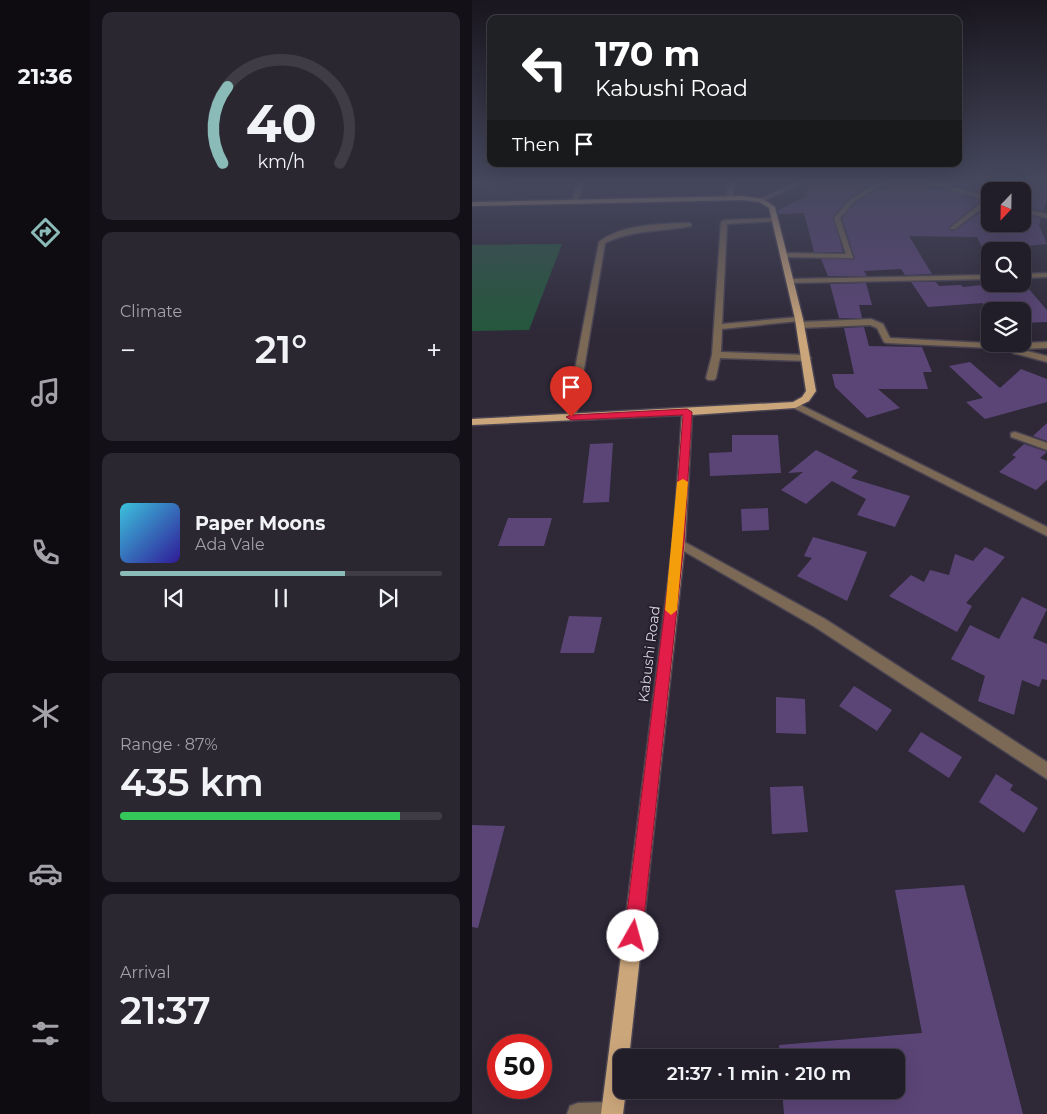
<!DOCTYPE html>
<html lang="en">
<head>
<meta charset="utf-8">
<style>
	:root { --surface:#221e29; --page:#2a2731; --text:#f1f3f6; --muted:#a2a2a8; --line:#3f3c46; --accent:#8bbbb9 }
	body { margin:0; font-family:Montserrat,sans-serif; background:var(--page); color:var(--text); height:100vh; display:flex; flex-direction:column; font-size:19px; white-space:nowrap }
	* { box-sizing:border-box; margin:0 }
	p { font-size:16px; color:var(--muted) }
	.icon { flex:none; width:28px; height:28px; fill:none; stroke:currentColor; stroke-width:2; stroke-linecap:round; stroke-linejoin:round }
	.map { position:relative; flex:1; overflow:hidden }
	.sheet { display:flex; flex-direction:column; gap:12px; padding:12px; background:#131017; width:382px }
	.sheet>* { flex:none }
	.top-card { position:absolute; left:15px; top:15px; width:475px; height:152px; border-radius:10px; box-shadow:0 5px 20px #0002,0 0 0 1px var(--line); background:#202124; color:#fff; overflow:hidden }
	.needle { width:32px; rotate:202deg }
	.fabs { position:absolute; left:509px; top:182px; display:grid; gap:10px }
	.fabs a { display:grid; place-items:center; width:50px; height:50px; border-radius:10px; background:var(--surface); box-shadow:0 5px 20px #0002,0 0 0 1px var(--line); font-size:25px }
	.speed { position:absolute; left:15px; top:1034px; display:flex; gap:10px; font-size:25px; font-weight:700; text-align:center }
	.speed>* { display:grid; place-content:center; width:65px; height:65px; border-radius:50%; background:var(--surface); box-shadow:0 5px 20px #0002,0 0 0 1px var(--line); line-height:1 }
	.speed .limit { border:8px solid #d22; background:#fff; color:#111 }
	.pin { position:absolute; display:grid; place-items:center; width:42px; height:42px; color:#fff; margin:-51px -21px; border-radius:50% 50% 50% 0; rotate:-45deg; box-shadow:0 0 5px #0007 }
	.pin .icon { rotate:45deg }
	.me { position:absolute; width:55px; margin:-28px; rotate:7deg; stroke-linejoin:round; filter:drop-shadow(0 0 4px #0008) }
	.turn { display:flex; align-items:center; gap:18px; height:105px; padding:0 25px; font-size:22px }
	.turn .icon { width:65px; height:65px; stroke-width:2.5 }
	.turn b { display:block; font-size:35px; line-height:42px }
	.then { display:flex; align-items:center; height:48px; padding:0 25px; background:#0003; gap:10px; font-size:19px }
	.big { font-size:38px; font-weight:600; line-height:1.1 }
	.sheet .widget { flex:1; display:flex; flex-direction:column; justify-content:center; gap:8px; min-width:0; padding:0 18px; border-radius:10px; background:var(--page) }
	.sheet .dial { align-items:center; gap:0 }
	.dial svg { height:130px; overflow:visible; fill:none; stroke:var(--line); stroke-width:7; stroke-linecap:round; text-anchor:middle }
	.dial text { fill:var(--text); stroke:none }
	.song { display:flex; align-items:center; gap:15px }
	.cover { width:60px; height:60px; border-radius:8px; background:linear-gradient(135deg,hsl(190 70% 55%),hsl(250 70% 35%)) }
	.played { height:5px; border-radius:2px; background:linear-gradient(90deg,var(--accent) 70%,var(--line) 70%) }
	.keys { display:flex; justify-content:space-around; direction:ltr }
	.heat { display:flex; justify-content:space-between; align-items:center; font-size:28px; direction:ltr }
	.charge { height:8px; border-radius:4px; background:linear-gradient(90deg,#34c759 87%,var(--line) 0) }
	.trip { position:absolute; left:141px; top:1049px; width:292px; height:50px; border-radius:10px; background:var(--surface); box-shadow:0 5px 20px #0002,0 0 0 1px var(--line); font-weight:600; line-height:50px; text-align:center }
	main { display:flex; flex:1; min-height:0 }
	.tab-bar { display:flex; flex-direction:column; width:90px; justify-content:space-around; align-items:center; background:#0e0c10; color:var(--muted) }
	.tab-bar .icon { width:35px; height:35px }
	.tab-bar .selected { color:var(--accent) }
	.tab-bar b { font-size:22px; color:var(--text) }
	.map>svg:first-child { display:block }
</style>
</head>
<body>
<main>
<nav class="tab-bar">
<b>21:36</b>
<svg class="icon selected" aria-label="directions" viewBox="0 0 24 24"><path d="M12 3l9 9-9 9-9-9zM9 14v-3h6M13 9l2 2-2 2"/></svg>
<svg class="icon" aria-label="music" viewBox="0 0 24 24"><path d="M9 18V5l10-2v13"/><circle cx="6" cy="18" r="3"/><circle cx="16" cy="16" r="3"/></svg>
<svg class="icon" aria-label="phone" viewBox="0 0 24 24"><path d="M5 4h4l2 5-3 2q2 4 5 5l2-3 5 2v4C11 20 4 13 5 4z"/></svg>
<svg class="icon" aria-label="climate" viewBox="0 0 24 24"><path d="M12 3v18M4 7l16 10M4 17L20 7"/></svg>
<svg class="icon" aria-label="car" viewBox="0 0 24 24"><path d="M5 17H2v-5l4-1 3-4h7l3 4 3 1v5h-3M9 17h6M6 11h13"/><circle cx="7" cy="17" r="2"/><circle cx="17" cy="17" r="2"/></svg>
<svg class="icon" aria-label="filters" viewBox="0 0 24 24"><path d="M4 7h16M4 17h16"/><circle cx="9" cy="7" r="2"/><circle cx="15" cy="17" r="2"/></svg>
</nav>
<section class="sheet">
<div class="widget dial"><svg viewBox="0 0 100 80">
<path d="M14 69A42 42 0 1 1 86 69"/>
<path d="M14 69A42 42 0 0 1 17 22" stroke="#8bbbb9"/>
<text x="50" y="56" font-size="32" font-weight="700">40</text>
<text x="50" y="72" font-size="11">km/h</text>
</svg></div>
<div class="widget"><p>Climate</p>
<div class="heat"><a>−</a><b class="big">21°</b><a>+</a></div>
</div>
<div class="widget">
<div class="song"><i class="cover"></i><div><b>Paper Moons</b><p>Ada Vale</p></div></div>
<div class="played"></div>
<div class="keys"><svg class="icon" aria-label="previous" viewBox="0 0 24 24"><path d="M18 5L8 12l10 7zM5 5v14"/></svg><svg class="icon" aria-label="pause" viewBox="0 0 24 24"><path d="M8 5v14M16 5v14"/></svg><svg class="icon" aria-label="next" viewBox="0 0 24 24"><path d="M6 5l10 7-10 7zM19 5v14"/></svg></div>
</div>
<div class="widget"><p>Range · 87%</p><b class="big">435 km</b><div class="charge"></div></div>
<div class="widget"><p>Arrival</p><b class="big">21:37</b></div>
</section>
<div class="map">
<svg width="575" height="1114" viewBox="0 0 575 1114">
	<rect width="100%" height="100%" fill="#2e2837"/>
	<!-- green -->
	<path fill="#24583b" d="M90 244 57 330 0 331V245Z"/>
	<!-- building -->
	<path fill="#5b4577" d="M340 180H406L378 197 361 217 371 252H342L332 213 307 214 306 210 335 196 336 183Z
		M421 180H442L509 201 478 226 479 231 484 230 518 205V224H550V214L569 218 567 225 575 244 534 248 535 251H512L505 237 437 236 460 274 433 275 429 269 392 271 395 276H356L349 259H383L370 218 384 202Z
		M464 180H539L526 191H518V195Z
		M553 180H575V199L571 211 550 206V191H538Z
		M439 282H464L467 286 489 285 491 287 518 284V289L556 288 575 310V322L550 323V311H518V325H513L511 303 456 307Z
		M394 283 400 305H387L390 318H367L358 284Z
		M392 327 397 346 450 347 460 372H451L456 389H406L428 408 395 418 363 387 360 374H382L372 328Z
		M498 362 528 388 549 369 575 379V402L513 419 494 402 511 398 477 366Z
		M575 423V441L561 436Z
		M260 435H306L309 473 238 476 237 453 260 452Z
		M141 443 137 502 111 503 118 444Z
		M552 444 575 452 568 458 575 461V480L564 490 527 472 544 457 540 455Z
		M344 450 386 471 379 478 438 496 423 527 385 515 394 499 360 481 334 504 309 490 331 472 316 473Z
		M296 508 297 530 270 531 269 509Z
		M36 518H80L72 546H26Z
		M341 537 395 552 375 601 325 576 340 558 332 556Z
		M513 547 533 557 494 603 500 606 485 632 417 596 439 575 452 582 458 570 477 575 483 554 501 561Z
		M550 597 575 609 561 638 575 644V680L570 679 567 687 550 680 542 715 506 701 513 676 479 659 498 625 527 639Z
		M97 616 130 617 122 653H88Z
		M382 686 420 710 405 731 367 706Z
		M304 697 333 699 334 734 304 733Z
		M449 732 490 757 477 778 436 751Z
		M524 774 541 785 538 790 566 808 552 833 507 802Z
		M331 786 336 832 300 834 298 787Z
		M0 825 33 826 6 928 0 927Z
		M492 885 551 1114H312L310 1090H425V1058H308L307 1045 450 1033 423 890Z"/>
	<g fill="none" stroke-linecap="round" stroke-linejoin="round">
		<!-- minor casing -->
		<g stroke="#4a4452" stroke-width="3">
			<path id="minor" d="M106 180H112L106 202 103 204 100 202Z
				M258 180H264L260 198 257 200 254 198Z
				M329 180H338L291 201 286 200Z
				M410 180H419L383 201 368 218 381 258 309 257V253H312L374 254 362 218 379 199Z
				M444 180H455L518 197V202L483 229H479V227L513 200Z
				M543 180H551L535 191H528Z
				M550 208 575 214V218L550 212Z
				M304 218 306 219V221L255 224 250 324 327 317 331 319 327 321 250 329 249 352 335 355 339 358 335 361 248 358 244 378 242 380H236L234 378 240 355 249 222 252 220Z
				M217 223 219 224V226C188 232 163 229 133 243L104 417 103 419H95L94 417 127 242C150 224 189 224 217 223Z
				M575 273V277L550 278V274Z
				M518 275V279L318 283 314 281 318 279Z
				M399 319 411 324 418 338 532 344 575 342V348L547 349 575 356V362L541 353V349L415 343 412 342 405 328 398 325 328 328 324 325 328 322Z
				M323 402 575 527V536L320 407V403Z
				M543 432 575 443V450L539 437V433Z
				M207 539 353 619 575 762V779L343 627 203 546 201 543 203 540Z
				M140 1102 148 1105 151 1114H95L98 1106 106 1103Z"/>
		</g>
		<!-- major casing -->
		<g stroke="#4a4452" stroke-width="3">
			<path id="major" d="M271 196 291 199 303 207 331 319 344 391 337 401 323 408 220 415 213 543 157 1058H150V1090H154L151 1114H129L201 543 210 415 0 425V419L321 402 330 397 334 391 323 319 297 208 287 202 271 200 0 206V202Z"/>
		</g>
		<!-- minor -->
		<use href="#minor" fill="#7b6955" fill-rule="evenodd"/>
		<!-- major -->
		<use href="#major" fill="#cba67b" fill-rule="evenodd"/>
	</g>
	<!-- sky -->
	<linearGradient id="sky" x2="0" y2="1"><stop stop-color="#19161e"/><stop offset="0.54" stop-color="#46485e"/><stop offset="1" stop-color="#46485e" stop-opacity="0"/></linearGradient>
	<rect width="575" height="336" fill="url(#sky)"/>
	<!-- route -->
	<path fill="#e11d48" stroke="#92132f" d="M215 409 220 412 212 543 170 936 167 942 161 945 155 942 152 936 201 543 211 415 99 420 94 417 99 415Z"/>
	<!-- slow -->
	<path fill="#f59e0b" d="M211 479 216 482 205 610 199 615 193 610 205 482Z"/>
	<g text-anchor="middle" stroke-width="4" stroke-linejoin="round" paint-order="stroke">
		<!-- street labels -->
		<g font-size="14" fill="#dcd8e2" stroke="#241e2d">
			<text transform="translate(177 654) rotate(-83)" y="5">Kabushi Road</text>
		</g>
	</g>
</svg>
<div class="fabs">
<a><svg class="needle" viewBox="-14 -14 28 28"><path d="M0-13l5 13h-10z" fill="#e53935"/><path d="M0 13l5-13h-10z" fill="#a2a2a8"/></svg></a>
<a><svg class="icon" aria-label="search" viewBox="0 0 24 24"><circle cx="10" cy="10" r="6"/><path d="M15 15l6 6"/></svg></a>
<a><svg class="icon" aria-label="layers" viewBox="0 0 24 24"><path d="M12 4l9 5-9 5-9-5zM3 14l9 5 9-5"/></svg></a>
</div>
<div class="speed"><div class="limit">50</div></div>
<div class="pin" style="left:99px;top:417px;background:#d93025"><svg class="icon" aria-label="arrive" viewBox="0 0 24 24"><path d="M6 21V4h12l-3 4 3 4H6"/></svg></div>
<svg class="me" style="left:161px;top:936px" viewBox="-20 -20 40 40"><circle r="19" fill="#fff"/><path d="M0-13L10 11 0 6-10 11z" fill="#e11d48"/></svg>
<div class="trip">21:37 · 1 min · 210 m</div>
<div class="top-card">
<div class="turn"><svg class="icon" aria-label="left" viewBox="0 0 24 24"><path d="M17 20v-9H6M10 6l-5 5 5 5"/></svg><div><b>170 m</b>Kabushi Road</div></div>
<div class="then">Then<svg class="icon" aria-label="arrive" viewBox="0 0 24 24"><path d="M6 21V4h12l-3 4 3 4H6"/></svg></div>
</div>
</div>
</main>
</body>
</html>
